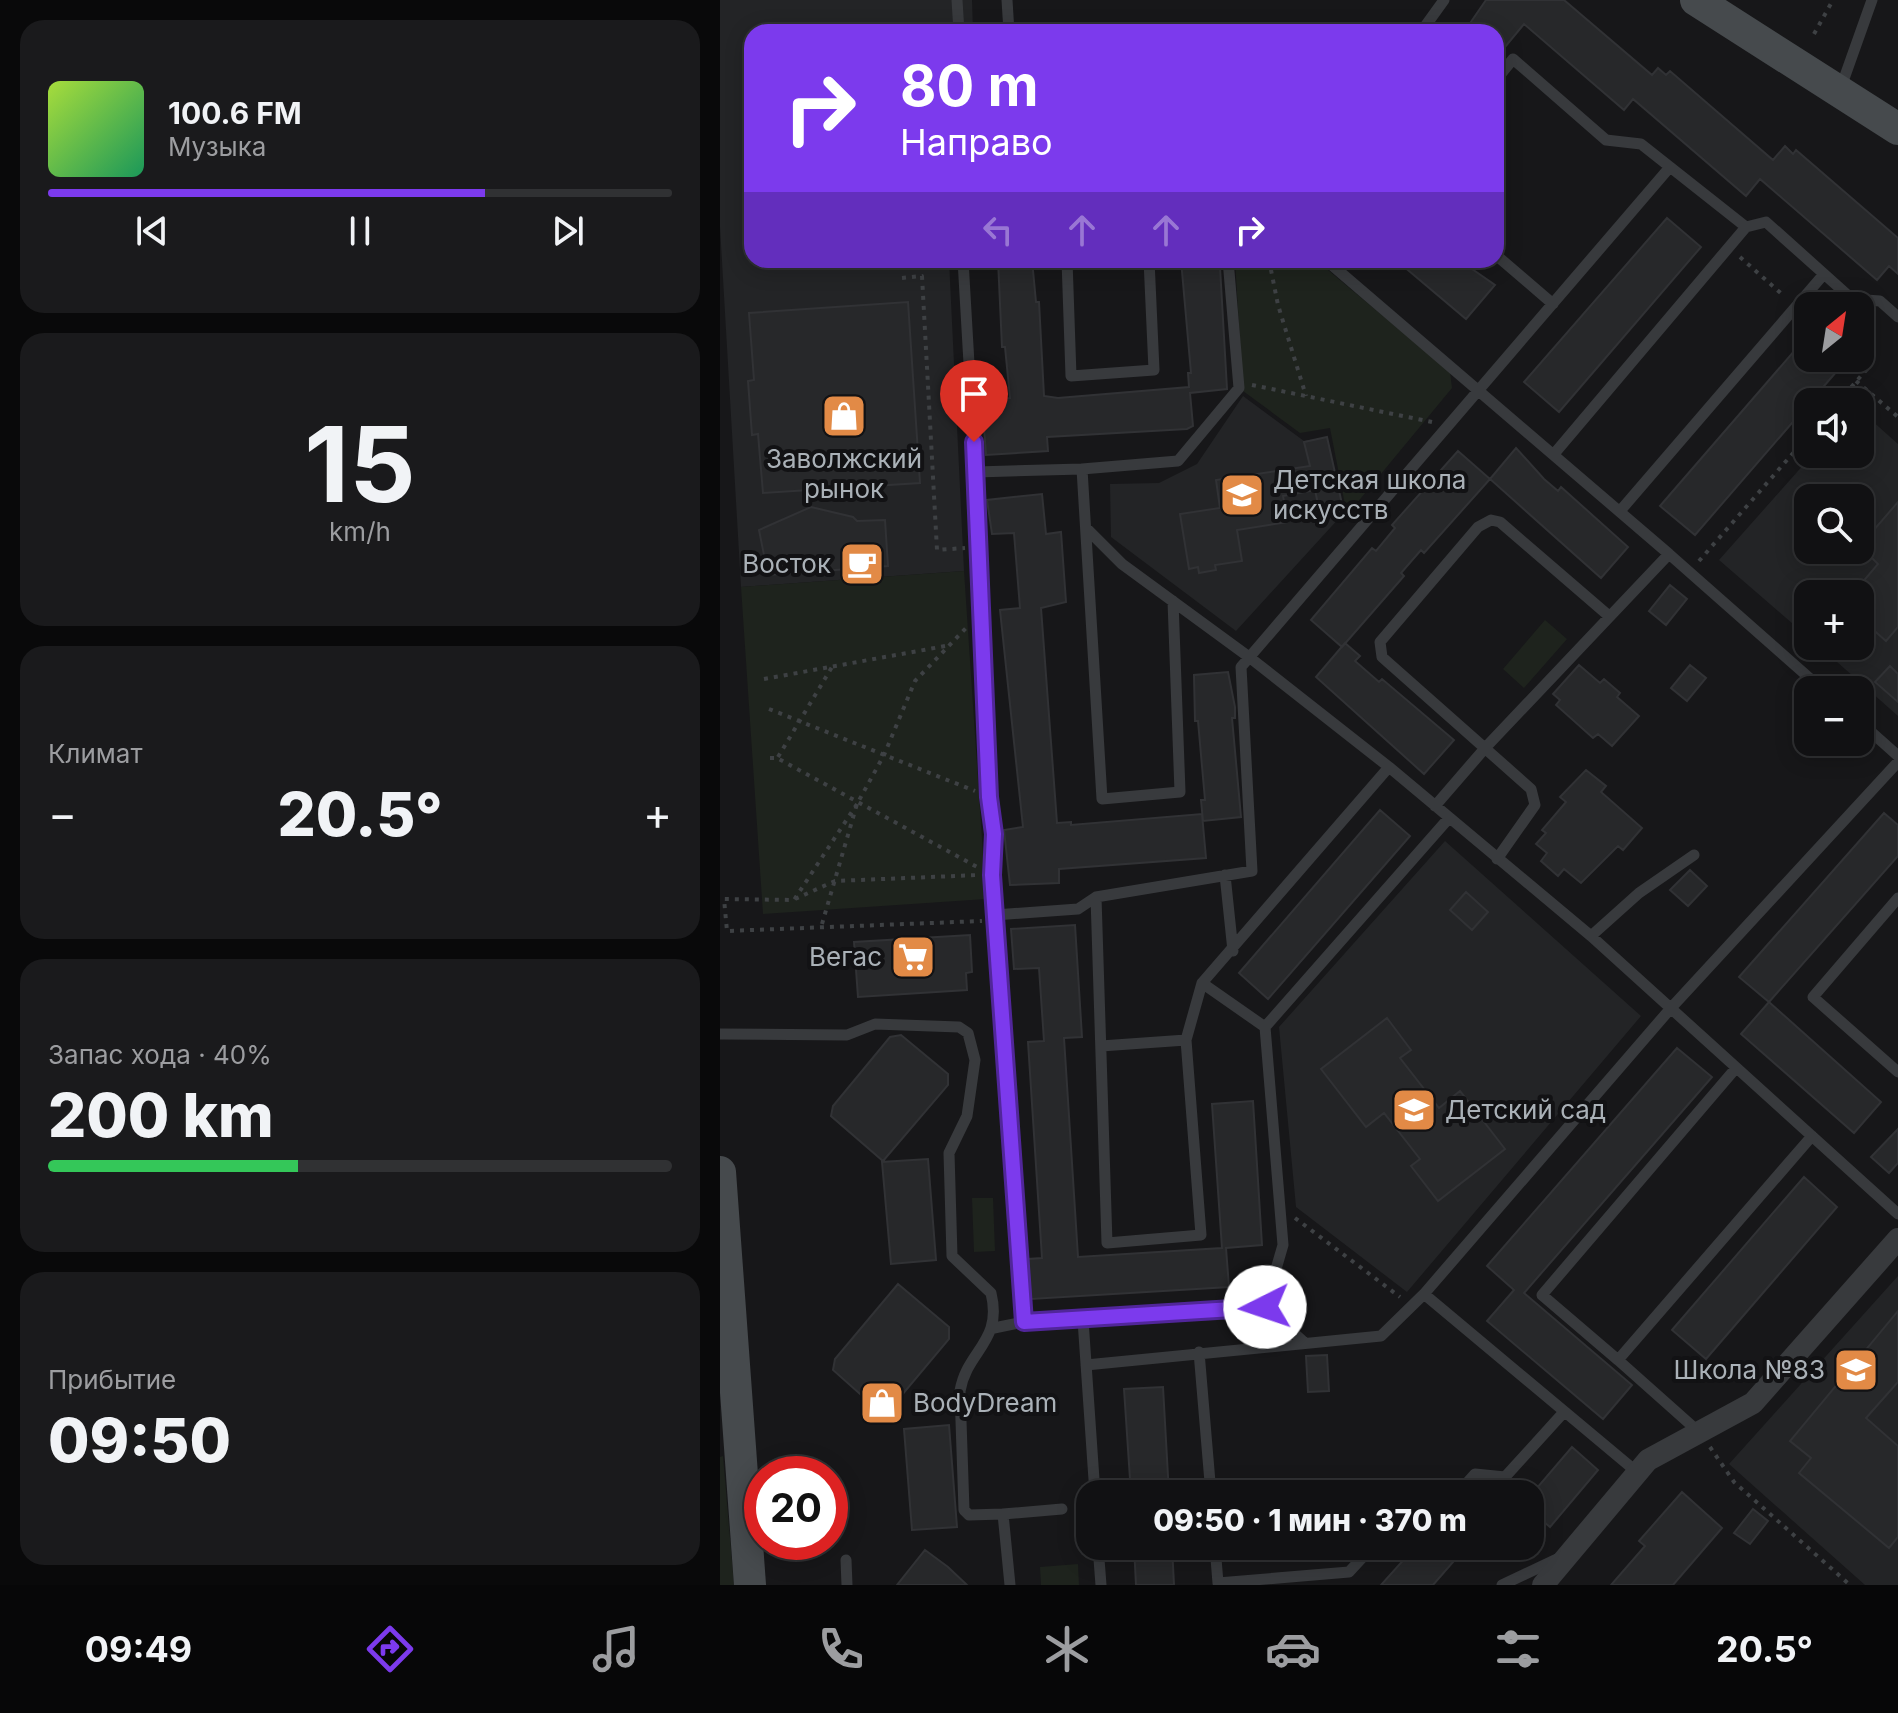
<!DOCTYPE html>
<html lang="ru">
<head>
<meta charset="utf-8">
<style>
	:root { --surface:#111113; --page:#1a1a1c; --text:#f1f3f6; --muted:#9c9da0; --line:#303133; --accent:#7c3aed }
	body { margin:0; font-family:Inter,sans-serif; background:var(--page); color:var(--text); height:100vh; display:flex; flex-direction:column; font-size:30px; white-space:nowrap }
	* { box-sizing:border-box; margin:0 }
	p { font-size:26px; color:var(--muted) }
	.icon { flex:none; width:44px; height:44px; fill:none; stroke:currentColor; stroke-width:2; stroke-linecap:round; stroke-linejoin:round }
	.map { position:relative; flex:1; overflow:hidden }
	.panel { display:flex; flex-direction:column; gap:20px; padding:20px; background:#09090a; width:720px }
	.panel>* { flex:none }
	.top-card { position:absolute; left:24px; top:24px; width:760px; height:244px; border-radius:24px; box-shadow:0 4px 20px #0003,0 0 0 2px var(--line); background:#7c3aed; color:#fff; overflow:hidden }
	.needle { width:52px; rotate:30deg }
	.buttons { position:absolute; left:1074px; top:292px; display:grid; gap:16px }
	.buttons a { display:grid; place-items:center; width:80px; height:80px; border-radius:16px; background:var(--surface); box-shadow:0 4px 20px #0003,0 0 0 2px var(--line); font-size:40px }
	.speed { position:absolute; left:24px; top:1456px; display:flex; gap:16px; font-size:40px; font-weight:700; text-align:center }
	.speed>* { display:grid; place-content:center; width:104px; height:104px; border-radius:50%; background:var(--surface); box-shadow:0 4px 20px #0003,0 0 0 2px var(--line); line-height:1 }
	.speed .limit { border:12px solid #d22; background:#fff; color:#111 }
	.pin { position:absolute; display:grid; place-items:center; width:68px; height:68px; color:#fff; margin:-82px -34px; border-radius:50% 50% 50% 0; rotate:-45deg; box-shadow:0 0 8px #0007 }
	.pin .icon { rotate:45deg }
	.me { position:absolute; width:88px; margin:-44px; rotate:266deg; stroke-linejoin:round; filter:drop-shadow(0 0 6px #0008) }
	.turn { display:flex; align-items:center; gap:28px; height:168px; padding:0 24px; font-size:36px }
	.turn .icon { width:104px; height:104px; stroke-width:2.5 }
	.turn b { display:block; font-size:56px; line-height:68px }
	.lanes { display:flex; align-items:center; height:76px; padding:0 24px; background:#0003; justify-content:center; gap:40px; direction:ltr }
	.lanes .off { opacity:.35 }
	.big { font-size:60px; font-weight:800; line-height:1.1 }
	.panel .tile { flex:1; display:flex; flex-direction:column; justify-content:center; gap:12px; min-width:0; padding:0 28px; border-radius:24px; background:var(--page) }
	.panel .dial { align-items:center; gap:0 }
	.dial b { font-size:104px; line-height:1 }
	.song { display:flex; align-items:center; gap:24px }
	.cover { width:96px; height:96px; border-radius:12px; background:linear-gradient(135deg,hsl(80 70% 55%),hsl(150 70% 35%)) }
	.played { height:8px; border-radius:4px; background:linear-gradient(90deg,var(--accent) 70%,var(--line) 70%) }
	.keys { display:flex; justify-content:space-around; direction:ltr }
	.heat { display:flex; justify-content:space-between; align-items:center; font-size:44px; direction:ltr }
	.charge { height:12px; border-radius:6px; background:linear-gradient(90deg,#34c759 40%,var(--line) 0) }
	.trip { position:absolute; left:356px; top:1480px; width:468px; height:80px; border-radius:24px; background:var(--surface); box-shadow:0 4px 20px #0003,0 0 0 2px var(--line); font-weight:800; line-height:80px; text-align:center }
	.menu { display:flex; height:128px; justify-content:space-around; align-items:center; background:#070708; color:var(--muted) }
	.menu .icon { width:56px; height:56px }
	.menu .current { color:var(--accent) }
	.menu b { font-size:36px; color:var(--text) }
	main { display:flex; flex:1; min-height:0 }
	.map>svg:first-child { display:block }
</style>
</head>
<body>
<main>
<section class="panel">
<div class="tile">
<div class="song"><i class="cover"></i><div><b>100.6 FM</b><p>Музыка</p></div></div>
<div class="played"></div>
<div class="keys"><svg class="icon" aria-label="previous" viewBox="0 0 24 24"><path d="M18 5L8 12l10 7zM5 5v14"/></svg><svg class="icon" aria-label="pause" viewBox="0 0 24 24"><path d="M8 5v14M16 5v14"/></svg><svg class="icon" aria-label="next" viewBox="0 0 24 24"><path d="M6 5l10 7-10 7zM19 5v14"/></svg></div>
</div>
<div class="tile dial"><b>15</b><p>km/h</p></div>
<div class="tile"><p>Климат</p>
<div class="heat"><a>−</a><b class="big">20.5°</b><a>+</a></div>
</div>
<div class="tile"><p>Запас хода · 40%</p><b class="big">200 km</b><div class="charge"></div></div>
<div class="tile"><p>Прибытие</p><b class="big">09:50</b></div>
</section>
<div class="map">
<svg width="1178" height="1585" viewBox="0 0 1178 1585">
	<rect width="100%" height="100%" fill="#171719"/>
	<!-- built -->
	<path fill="#232426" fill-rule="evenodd" d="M0 0H252L253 32H32V260H229L244 571 21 587 0 227Z
		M523 396 584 441 607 437 622 504 621 516 516 631 391 537 390 484 439 483 477 464Z
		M1140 410 1178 444V716L1099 646H1140V594H1088V637L999 560 1093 454H1140ZM1088 498H1140V550H1088Z
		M725 841 921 1016 687 1292 576 1207 559 1027Z
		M1178 1276V1585H1145L1009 1464Z"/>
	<!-- green -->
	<path fill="#1e231d" d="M515 260H596L730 372 732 388 627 515 610 428 580 433 523 391Z
		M244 571 266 899 43 914 21 587Z
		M825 620 847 639 804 688 783 669Z
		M252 1198H273L275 1251 254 1252Z
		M3 1456 14 1585H0V1457Z
		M358 1564 359 1585H321L320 1567Z"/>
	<!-- building -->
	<path fill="#27282a" stroke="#313235" stroke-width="2" d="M766 0H844L932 75 938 68 946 75 950 71 1053 160 1065 146 1073 154 1076 150 1178 238V274L1169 266 1157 280 1040 179 1026 196 913 99 904 110 804 24 776 58V32H744Z
		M947 218 981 247 839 412 804 382Z
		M278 260H312L316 302H319L324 396 338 398 469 387 468 373H471L461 260H496L497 267H500L507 389 470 393 473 426 467 429 327 437 328 451 266 455 262 400 290 398 285 347H282Z
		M676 260H739L775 285 746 319Z
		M188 302 200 483 43 493 38 434 32 435 28 381 34 380 29 313Z
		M1088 335V358H1102L1117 371 975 535 940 506Z
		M607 437 622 504 599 509 595 490 563 496 568 522 517 530 522 561 495 565 496 570 479 573 478 567 469 569 460 514 500 508 496 480 590 466 584 442Z
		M796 448 824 479 838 491 841 487 908 547 881 578 770 479Z
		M738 451 770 479 704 553 701 550 681 573 684 576 622 647 591 620 652 548 656 551 675 528 672 525Z
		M322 494 326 534 341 532 346 602 321 608 337 823 351 822V825L482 814 486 858 339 869V883L290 885 284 830 303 827 280 610 300 608 294 533 272 534 267 500Z
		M1178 502V627L1166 641 1140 618V585L1158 564 1140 546Z
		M91 507 133 517 137 521 165 520 168 566 48 575 39 530Z
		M950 585 967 599 946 625 929 611Z
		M625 643 640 656 635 661 659 682 662 679 734 740 704 774 596 677Z
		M859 665 880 683 884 679 900 693 897 697 919 716 892 746 878 734 873 738 836 705 840 700 833 694Z
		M970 665 986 678 967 701 951 688Z
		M1170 666 1178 674V702L1155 682Z
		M508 672 515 707V718H512L521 817 483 821 481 800H485L478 721H475L474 675Z
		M866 770 886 786 881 792 922 828 903 850 898 846 861 883 844 869 838 876 821 861 827 853 816 844 826 833 822 830 846 802 840 797Z
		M660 810 690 836 548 999 519 973Z
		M1164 813 1178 825V856L1049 1002 1019 977Z
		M970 870 987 886 968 906 950 890Z
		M746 892 768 912 752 930 730 910Z
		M355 925 362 1037 344 1038 358 1257 502 1248 492 1104 533 1101 542 1245 506 1248 509 1287 311 1299 308 1259 322 1258 308 1042 324 1041 319 968 294 969 291 929Z
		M250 935 252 972 246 973 247 990 138 997 134 942Z
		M1049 1002 1161 1102 1134 1133 1021 1034Z
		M667 1018 691 1050 680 1058 719 1108 740 1091 785 1149 718 1201 691 1166 700 1159 664 1113 646 1127 601 1069Z
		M181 1035 228 1074V1085L163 1161 111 1116 113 1106 170 1037Z
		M957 1048 992 1077 804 1293 912 1385 883 1419 767 1321 794 1290 767 1266Z
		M1178 1129V1163L1169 1173 1151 1157Z
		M208 1159 216 1260 171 1264 162 1162Z
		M1084 1177 1117 1207 986 1359 952 1330Z
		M178 1284 229 1327V1339L171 1408 158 1410 113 1370 115 1359Z
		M1178 1311V1382L1146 1418 1178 1446V1537L1169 1548 1079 1473 1091 1458 1070 1441Z
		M607 1355 609 1391 588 1392 586 1356Z
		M443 1387 449 1494H411L404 1389Z
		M229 1425 237 1527 192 1530 184 1429Z
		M852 1447 878 1470 830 1527 810 1510V1496Z
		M962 1492 1002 1528 953 1585H891L925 1546 919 1541Z
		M1033 1509 1048 1521 1030 1544 1014 1533Z
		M414 1546H452L454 1585H416Z
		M696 1546H747L713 1585H661Z
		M205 1550 228 1567 247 1585H177Z"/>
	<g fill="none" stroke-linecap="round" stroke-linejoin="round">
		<!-- path -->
		<path stroke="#3e4144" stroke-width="4" stroke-dasharray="4 6" stroke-linecap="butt" d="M1094 34 1113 0
			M1020 257 1064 296
			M549 260 558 305 586 396
			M182 278 202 276 217 550 245 548
			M1136 381 1178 417
			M532 385 712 422
			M1118 402 1148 368 1137 358
			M979 561 1088 436
			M44 679 231 645
			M49 709 255 791
			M58 757 112 667
			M50 758H57L259 868
			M137 804 74 900 4 899 7 931 262 921
			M75 899 115 881 258 875
			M102 924 137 804 164 755 195 681 246 628
			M575 1218 680 1297
			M990 1447 1014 1482 1130 1585"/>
		<!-- lane -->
		<path stroke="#383a3d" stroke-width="11" d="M237 0 239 32
			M287 0 289 32
			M701 32 724 0
			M776 80 793 59 886 140 921 144 1026 227 1046 222 1132 299 1160 301 1178 317
			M1120 90 1152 0
			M776 255 833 304
			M243 260 261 570 269 797 274 834 272 875 304 1322 363 1320 375 1494
			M347 260 351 376 434 370 429 260
			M606 260 949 554
			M834 454 1026 227
			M362 469 458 461 519 388 508 260
			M256 472 362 469 382 799 460 792 453 601
			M900 511 1104 274
			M368 530 402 564 529 657 669 767
			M1140 722 1178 756
			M715 806 766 747 949 554 1103 690
			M777 859 815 805 811 789 662 657 660 642 758 527 771 520 780 522 889 616
			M505 875 513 951
			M376 897 387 1243 481 1235 466 1040 482 983 669 767 871 936 1178 1214
			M1178 898 1093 997 1178 1072
			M275 915 358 909 376 897 532 871 521 667 950 167
			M871 936 919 893 974 855
			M482 983 545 1027
			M0 1034 127 1035 155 1024 239 1027 248 1033 255 1060 247 1116 229 1153 232 1256 271 1293C283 1342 247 1350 240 1391L244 1510 249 1515 283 1514 290 1585
			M381 1046 466 1040
			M1016 1068 822 1295 898 1360 1092 1136
			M545 1307 585 1343
			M363 1320 545 1307 563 1245 545 1027 729 818
			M274 1328 304 1322
			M479 1352 491 1494
			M898 1360 980 1433
			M366 1365 661 1336 704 1294
			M918 1473 704 1294 951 1008 1178 762
			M737 1494 755 1474 785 1477 844 1412
			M283 1514 342 1509
			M378 1546 381 1585
			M495 1546 498 1583 629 1572 653 1546
			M126 1560 127 1585
			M782 1585 837 1559"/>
		<!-- street -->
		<path stroke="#383a3d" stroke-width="22" d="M823 1585 928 1460 1033 1403 1178 1239"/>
		<!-- secondary -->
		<path stroke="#464a4d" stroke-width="32" d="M976 0 1178 129
			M0 1172 30 1585"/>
	</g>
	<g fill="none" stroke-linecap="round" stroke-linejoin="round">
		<!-- route casing -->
		<g stroke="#51269a" stroke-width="20">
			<path id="route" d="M254 442 269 797 274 834 272 875 304 1322 545 1307"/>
		</g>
		<!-- route -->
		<use href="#route" stroke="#7c3aed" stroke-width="14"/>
	</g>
	<!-- icons -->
	<defs>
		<g id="shop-square" transform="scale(2.3)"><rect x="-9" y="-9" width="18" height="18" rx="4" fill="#e28a46" stroke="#121214"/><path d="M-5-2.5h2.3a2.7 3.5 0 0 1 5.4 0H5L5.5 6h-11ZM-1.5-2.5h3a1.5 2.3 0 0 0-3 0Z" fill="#fff"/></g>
		<g id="school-square" transform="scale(2.3)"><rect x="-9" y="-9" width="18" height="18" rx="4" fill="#e28a46" stroke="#121214"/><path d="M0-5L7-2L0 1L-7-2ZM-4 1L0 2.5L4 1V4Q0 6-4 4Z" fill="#fff"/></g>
		<g id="cafe-square" transform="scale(2.3)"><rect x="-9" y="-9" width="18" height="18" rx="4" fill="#e28a46" stroke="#121214"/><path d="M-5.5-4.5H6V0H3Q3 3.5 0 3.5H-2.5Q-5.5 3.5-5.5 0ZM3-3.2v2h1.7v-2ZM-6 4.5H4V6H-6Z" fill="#fff"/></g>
		<g id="supermarket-square" transform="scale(2.3)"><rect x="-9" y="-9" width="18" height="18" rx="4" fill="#e28a46" stroke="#121214"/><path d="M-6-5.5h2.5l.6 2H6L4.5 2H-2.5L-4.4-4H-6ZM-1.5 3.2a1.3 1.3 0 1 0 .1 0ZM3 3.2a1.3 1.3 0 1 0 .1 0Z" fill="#fff"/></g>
	</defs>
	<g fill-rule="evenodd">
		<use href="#shop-square" x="124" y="416"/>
		<use href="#school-square" x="522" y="495"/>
		<use href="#cafe-square" x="142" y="564"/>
		<use href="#supermarket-square" x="193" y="957"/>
		<use href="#school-square" x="694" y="1110"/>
		<use href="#school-square" x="1136" y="1370"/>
		<use href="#shop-square" x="162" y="1403"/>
	</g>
	<g text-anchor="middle" stroke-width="8" stroke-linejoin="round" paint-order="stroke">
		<!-- poi labels -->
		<g font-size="26" fill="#aab1b7" stroke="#121214" text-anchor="start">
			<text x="124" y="468" text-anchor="middle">Заволжский<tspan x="124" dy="30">рынок</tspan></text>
			<text x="553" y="489">Детская школа<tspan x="553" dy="30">искусств</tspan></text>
			<text x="111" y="573" text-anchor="end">Восток</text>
			<text x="162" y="966" text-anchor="end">Вегас</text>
			<text x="725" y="1119">Детский сад</text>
			<text x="1105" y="1379" text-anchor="end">Школа №83</text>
			<text x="193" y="1412">BodyDream</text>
		</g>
	</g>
</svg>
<div class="buttons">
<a><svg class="needle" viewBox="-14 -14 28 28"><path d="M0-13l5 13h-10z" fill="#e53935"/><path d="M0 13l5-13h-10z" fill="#9c9da0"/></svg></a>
<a><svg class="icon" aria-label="sound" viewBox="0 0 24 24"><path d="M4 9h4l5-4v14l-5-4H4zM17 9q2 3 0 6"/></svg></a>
<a><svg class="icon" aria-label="search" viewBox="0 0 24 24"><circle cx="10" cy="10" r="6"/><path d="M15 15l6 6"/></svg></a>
<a>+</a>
<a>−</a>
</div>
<div class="speed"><div class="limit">20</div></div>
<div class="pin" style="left:254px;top:442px;background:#d93025"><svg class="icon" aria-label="arrive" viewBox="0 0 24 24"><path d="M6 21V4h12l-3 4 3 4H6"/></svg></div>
<svg class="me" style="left:545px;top:1307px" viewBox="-20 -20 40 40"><circle r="19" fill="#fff"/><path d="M0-13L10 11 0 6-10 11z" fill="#7c3aed"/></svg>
<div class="trip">09:50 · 1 мин · 370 m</div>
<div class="top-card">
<div class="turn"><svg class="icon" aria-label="right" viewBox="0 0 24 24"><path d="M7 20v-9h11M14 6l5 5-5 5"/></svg><div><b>80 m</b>Направо</div></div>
<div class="lanes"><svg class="icon off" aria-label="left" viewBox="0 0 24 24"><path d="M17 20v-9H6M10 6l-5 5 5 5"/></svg><svg class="icon off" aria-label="ahead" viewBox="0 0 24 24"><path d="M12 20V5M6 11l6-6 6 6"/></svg><svg class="icon off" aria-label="ahead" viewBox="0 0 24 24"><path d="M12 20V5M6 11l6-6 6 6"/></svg><svg class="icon" aria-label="right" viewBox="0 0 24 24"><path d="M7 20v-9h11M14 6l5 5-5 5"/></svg></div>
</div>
</div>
</main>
<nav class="menu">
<b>09:49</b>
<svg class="icon current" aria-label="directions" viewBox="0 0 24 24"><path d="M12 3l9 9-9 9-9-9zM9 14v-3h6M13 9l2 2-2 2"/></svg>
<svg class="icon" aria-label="music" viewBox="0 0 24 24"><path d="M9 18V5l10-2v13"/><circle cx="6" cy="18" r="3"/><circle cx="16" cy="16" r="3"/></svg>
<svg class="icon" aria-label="phone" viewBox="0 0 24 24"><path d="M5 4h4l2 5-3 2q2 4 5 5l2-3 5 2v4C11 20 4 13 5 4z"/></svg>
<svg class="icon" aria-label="climate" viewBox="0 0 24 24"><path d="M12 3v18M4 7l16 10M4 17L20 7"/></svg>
<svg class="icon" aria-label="car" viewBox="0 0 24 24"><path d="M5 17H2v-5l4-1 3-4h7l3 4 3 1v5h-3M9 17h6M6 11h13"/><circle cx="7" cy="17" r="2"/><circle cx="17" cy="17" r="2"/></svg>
<svg class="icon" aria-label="filters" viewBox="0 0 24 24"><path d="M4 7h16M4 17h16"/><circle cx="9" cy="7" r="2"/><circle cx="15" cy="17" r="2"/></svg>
<b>20.5°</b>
</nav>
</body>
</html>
